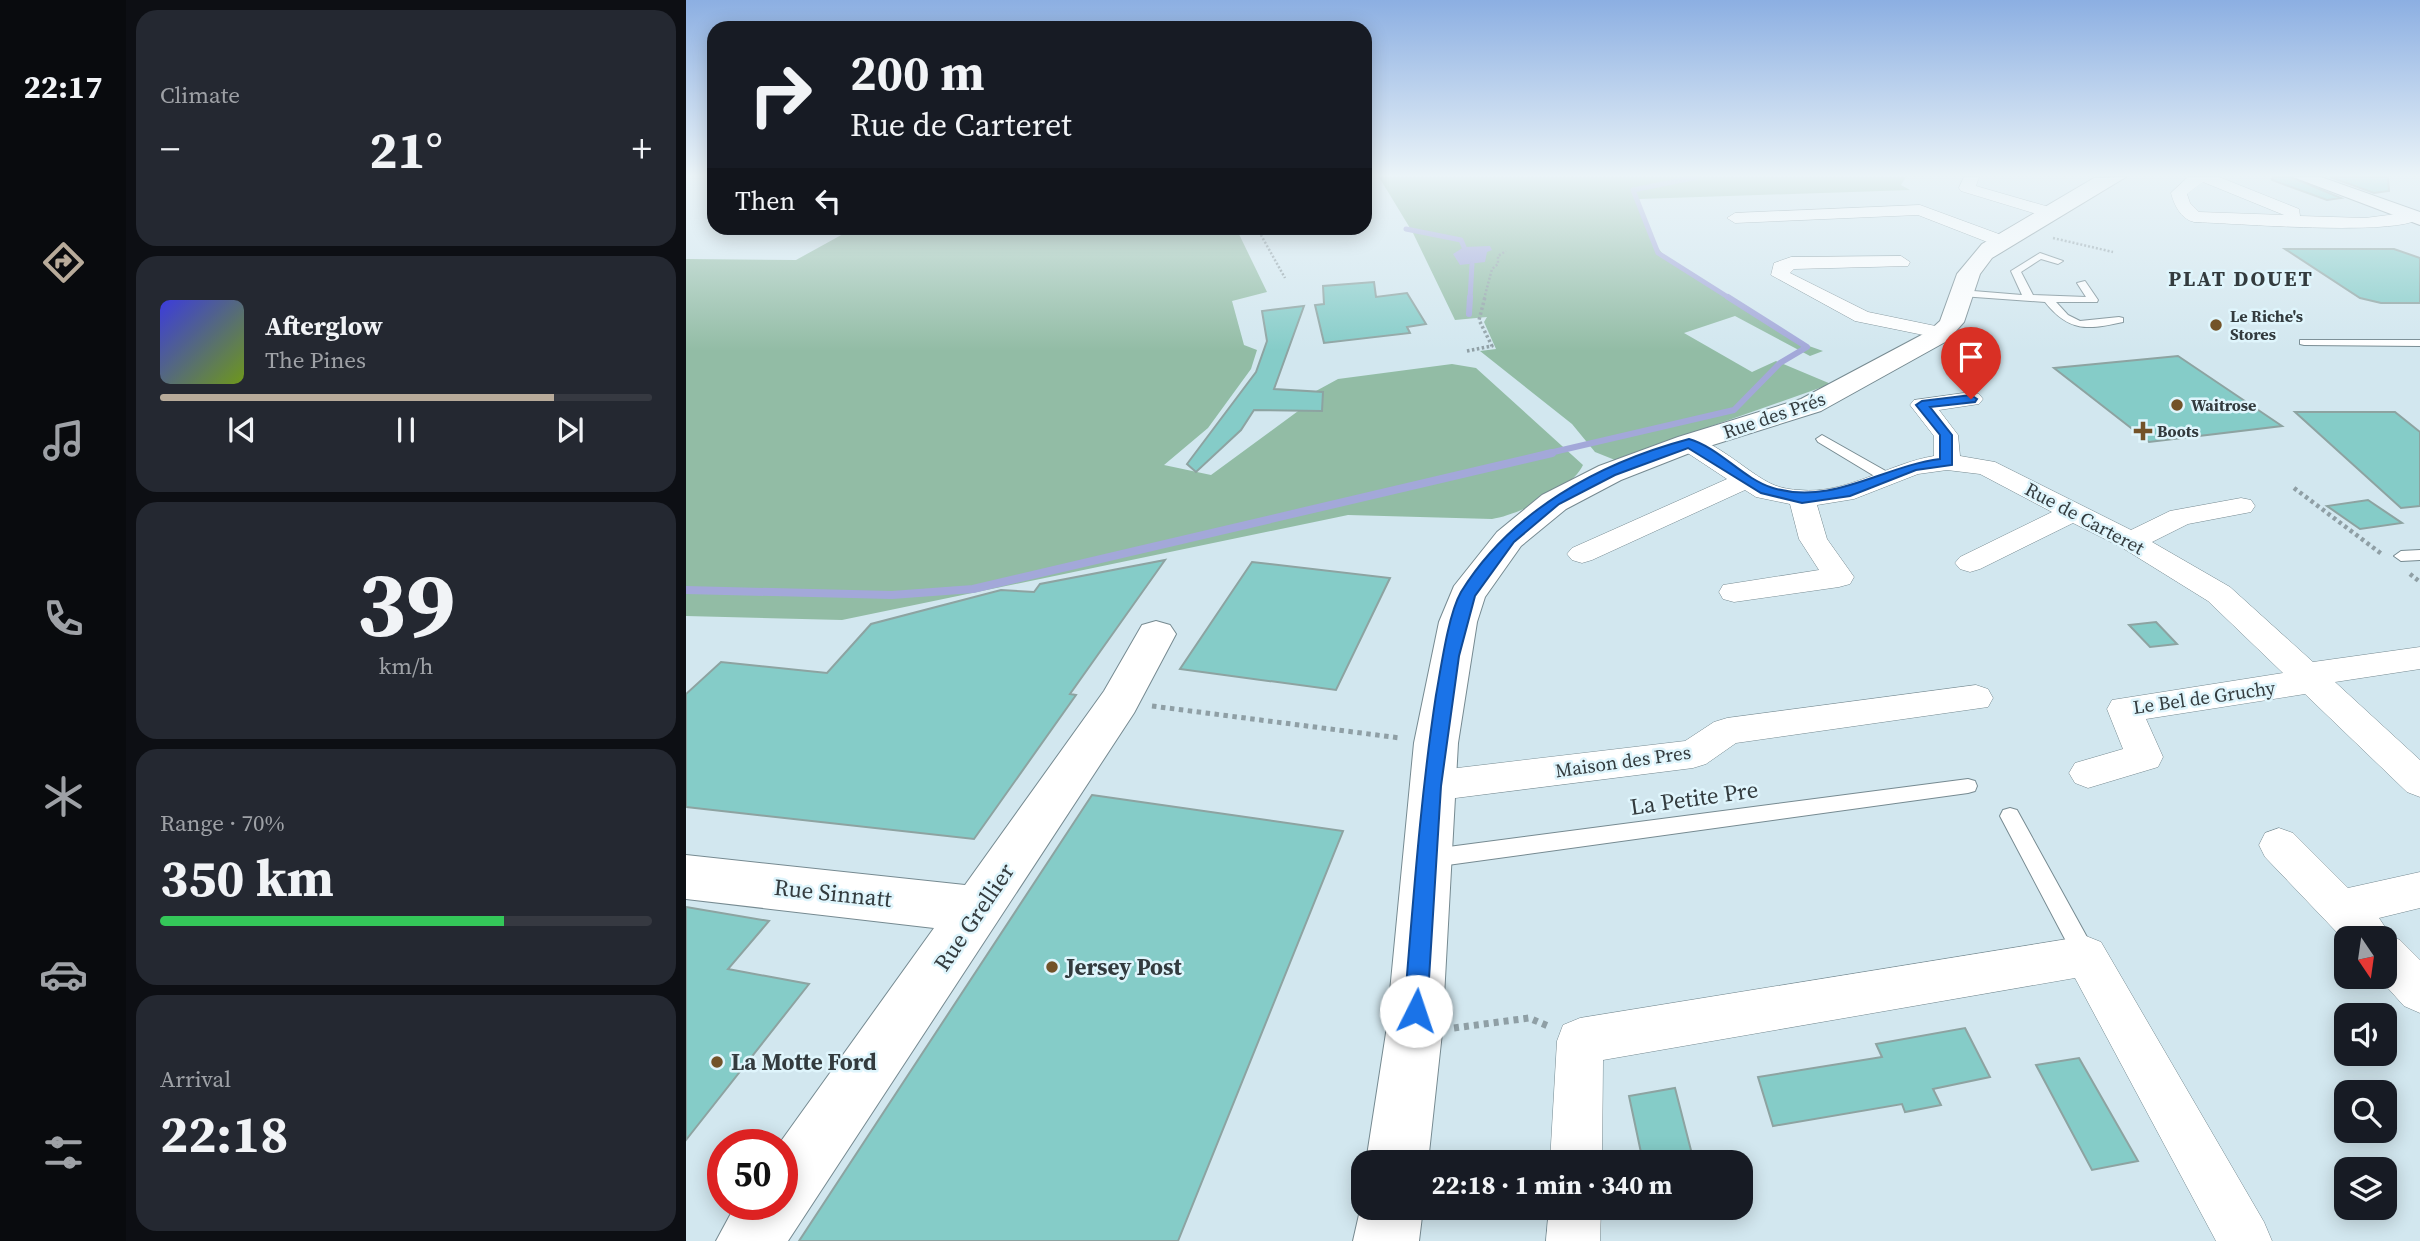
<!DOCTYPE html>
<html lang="en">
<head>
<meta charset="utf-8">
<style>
	:root { --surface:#171b24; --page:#242831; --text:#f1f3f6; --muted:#9ea1a6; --line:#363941; --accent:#b8ab9a }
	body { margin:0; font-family:"Source Serif 4",serif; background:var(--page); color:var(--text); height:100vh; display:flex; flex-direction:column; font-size:26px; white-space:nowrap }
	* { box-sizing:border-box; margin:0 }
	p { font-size:23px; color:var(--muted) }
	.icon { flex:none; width:38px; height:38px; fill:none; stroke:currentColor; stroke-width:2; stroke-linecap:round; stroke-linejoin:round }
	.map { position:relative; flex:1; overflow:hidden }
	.sheet { display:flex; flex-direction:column; gap:10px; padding:10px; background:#0d0f14; width:560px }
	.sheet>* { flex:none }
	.banner { position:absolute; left:21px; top:21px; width:665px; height:214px; border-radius:21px; box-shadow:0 4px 18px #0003; background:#171b24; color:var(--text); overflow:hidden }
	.needle { width:46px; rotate:167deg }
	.tools { position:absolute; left:1648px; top:926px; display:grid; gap:14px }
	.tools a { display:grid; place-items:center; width:63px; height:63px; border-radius:14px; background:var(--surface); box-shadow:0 4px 18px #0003; font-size:35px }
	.speed { position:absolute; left:21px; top:1129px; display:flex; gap:14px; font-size:35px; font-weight:700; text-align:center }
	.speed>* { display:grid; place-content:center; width:91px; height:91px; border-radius:50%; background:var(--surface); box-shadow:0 4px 18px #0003; line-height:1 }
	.speed .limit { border:10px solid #d22; background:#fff; color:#111 }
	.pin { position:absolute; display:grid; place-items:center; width:60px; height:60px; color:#fff; margin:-72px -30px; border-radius:50% 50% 50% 0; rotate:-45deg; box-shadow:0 0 7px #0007 }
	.pin .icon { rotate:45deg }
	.me { position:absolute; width:77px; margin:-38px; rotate:4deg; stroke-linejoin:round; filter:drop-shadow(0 0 5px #0008) }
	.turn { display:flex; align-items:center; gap:24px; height:147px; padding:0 28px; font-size:32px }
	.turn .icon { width:91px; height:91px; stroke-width:2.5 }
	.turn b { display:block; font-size:49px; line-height:60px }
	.then { display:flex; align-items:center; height:66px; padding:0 28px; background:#0003; gap:14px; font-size:26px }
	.big { font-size:52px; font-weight:700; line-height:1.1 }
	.sheet .card { flex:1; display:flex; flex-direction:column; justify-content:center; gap:10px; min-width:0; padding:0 24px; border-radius:21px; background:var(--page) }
	.sheet .dial { align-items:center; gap:0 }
	.dial b { font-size:91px; line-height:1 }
	.song { display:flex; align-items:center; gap:21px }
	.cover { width:84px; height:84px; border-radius:10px; background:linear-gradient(135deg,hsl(240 70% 55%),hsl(80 70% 35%)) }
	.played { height:7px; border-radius:4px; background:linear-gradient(90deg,var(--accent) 80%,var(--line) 80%) }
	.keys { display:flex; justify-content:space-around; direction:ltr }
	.heat { display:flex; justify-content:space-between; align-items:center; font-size:38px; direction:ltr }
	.charge { height:10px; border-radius:5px; background:linear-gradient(90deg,#34c759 70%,var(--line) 0) }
	.trip { position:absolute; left:665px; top:1150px; width:402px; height:70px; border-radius:21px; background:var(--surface); box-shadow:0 4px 18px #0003; font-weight:700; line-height:70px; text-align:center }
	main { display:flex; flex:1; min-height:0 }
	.tab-bar { display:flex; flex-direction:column; width:126px; justify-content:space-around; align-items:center; background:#090b0e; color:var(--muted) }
	.tab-bar .icon { width:49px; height:49px }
	.tab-bar .current { color:var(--accent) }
	.tab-bar b { font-size:32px; color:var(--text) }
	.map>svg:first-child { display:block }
</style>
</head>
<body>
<main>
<nav class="tab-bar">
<b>22:17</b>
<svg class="icon current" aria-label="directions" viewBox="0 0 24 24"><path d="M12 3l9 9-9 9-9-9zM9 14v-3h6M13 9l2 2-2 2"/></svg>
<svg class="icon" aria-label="music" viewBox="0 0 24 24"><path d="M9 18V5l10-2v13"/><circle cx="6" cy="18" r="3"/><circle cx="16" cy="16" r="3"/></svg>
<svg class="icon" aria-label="phone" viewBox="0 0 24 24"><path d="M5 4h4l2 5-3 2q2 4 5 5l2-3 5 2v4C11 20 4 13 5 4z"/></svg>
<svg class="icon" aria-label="climate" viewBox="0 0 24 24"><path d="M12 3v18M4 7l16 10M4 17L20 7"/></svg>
<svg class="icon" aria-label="car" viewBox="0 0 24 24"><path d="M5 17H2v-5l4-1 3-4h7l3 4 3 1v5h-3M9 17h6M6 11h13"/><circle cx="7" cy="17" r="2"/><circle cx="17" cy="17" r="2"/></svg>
<svg class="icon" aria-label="filters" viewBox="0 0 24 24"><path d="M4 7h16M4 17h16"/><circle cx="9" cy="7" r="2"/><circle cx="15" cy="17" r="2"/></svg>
</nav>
<section class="sheet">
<div class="card"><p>Climate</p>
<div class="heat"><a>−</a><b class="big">21°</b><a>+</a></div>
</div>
<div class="card">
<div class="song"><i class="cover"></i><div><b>Afterglow</b><p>The Pines</p></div></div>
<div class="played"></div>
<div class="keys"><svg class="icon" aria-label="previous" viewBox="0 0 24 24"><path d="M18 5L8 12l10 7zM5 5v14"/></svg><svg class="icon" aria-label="pause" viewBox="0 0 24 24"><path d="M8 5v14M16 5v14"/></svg><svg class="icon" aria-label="next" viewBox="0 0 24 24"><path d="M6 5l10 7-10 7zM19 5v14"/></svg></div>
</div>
<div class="card dial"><b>39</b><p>km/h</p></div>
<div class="card"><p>Range · 70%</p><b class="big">350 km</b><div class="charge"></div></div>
<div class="card"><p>Arrival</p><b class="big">22:18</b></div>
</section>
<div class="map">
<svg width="1734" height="1241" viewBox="0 0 1734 1241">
	<rect width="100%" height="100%" fill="#d2e7ef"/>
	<!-- green -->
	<path fill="#92bca5" d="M693 177H1220L1215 185 1224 190 953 199 968 243 976 253 993 268 1123 346 1137 351 1124 356 1049 316 998 333 1066 372 1090 361 1145 384 929 460 909 452 886 424 794 351 810 349 798 322 801 317 769 320 727 233Z
		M168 228H550L581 292 546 301 558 345 571 350 565 369 522 428 478 465 525 475 623 403 630 391 652 379 766 364 790 368 897 465C886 489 832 515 806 519L662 515 156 620 0 616V259L110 260Z"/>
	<!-- water -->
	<path fill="#a3a8d9" d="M804 246 806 250 801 252 799 262 774 265 767 254 778 247Z"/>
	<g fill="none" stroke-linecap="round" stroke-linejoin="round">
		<!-- stream-far2 -->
		<path stroke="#a3a8d9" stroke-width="5" d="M1011 177 947 190 972 253 1045 299
			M720 229 775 240 778 247
			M784 299 786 264"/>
		<!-- stream-far1 -->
		<path stroke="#a3a8d9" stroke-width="6" d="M783 314 784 297
			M859 454 1048 410 1094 363 1121 347 1042 297"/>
		<!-- stream -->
		<path stroke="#a3a8d9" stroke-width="8" d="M0 590 206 595 287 589 866 453"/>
	</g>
	<!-- building -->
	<path fill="#85ccc8" stroke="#8da3a1" stroke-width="2" d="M1587 177H1605L1655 198 1641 200 1586 180Z
		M1644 177H1702L1703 191 1688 193Z
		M1599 249H1708L1734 258V303H1695L1674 298Z
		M688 282 690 297 721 293 740 324 721 327 724 333 638 343 629 305 638 304 637 286Z
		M618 306 588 389 637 392 636 411 568 410 555 430 510 472 501 464 570 372 581 341 576 311Z
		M1492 356 1596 426 1463 442 1368 368Z
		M1609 412H1709L1734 432V506L1715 508Z
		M1682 500 1716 523 1674 529 1641 506Z
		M479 560 384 694 390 695 288 839 0 807V694L35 662 141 673 185 624 315 590 348 592 354 584Z
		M566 562 704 578 650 690 494 669Z
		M1470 622 1491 644 1464 647 1443 625Z
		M406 795 657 831 492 1241H113Z
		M0 907 83 921 42 969 123 984 0 1140Z
		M1279 1028 1304 1077 1247 1089 1255 1105 1219 1112 1216 1104 1087 1126 1072 1077 1196 1057 1190 1044Z
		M1393 1058 1452 1161 1406 1170 1350 1065Z
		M989 1088 1008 1162H957L943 1096Z"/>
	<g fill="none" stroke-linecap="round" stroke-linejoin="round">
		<!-- service casing -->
		<g stroke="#768a91" stroke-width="2">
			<path id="service" d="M1354 253 1377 261 1372 264 1355 259 1335 272 1347 295 1400 297 1391 283 1399 281 1412 300 1411 302H1370L1382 315 1394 321 1433 317 1437 318V322C1401 330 1383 332 1359 302L1275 296 1270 293 1275 290 1336 295 1325 271Z
				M1614 340H1734V346L1618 345 1614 344Z
				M1136 435 1205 474 1207 477 1205 480H1195L1132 442 1130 439Z
				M1734 550V560L1715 561 1708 556 1715 551Z
				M1282 779 1289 781 1291 786 1289 791 1282 793 747 867 740 864 737 858 740 852 747 849Z
				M1324 808 1331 810 1407 948 1410 955 1407 962 1399 965 1391 962 1314 816 1317 810Z"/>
		</g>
		<!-- minor casing -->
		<g stroke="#768a91" stroke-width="1">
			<path id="minor" d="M1278 177H1293L1290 186 1370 209 1372 213 1364 218 1275 191 1273 188Z
				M1502 177H1533L1613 209 1614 216 1679 218 1726 212 1734 218C1712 237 1545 223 1508 222 1495 219 1488 205 1485 193ZM1517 182 1598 215 1513 212 1504 203 1501 194Z
				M1234 205 1321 237 1324 241 1315 246 1309 245 1232 215 1049 223 1041 218 1049 213Z
				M1215 256 1224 262 1222 266 1108 269 1104 273 1182 312 1264 329 1268 333 1264 337 1257 339 1169 321 1085 275 1088 263 1105 257Z
				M1285 392 1293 394 1297 399 1293 404 1253 410 1272 435 1274 456 1309 462 1445 530 1484 511 1555 498 1565 500 1569 506 1565 512 1502 524 1466 542 1544 587 1627 662 1734 647V669L1649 682 1734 760V797L1721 792 1619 694 1460 719 1477 757 1472 767 1402 788 1389 783 1383 773 1389 763 1437 749 1421 709 1426 700 1597 673 1522 601 1435 547 1387 523 1294 569 1284 572 1274 569 1269 563 1274 557 1366 512 1294 474 1261 470 1232 474 1168 499 1131 505 1141 539 1168 577 1164 584 1153 587 1048 602 1037 599 1033 592 1037 585 1133 570 1113 539 1104 504 1070 497 1059 490 906 560 896 563 886 560 881 554 886 548 1041 479 994 448 990 443 994 438C1022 431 1061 474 1088 485 1095 488 1106 490 1114 490 1159 495 1204 463 1248 456V436L1224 405 1228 400Z
				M1290 685 1302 689 1307 698 1302 707 1050 743 1020 764 1007 768 746 801 733 797 727 786 733 775 746 771 999 741 1028 722 1041 718Z
				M1593 828 1607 833 1662 888 1734 872V908L1693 918 1705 936 1714 940 1734 960V1013L1718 1006 1691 976H1699V938H1661V943L1579 857 1573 845 1579 833Z
				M1400 936 1415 942 1578 1222 1586 1241H1530L1389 978 917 1060 916 1162H864L871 1041 877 1025 894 1018Z
				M863 1208H915L914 1241H860Z"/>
		</g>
		<!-- tertiary casing -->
		<g stroke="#768a91" stroke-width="2">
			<path id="tertiary" d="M470 621 484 625 490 634 448 713 102 1241H30L50 1204H96V1144H93L248 928 0 899V855L279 885 418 691 456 625Z"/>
		</g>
		<!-- secondary casing -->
		<g stroke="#768a91" stroke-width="2">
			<path id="secondary" d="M1440 177 1306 258 1294 274 1278 322 1261 341 1135 411 1014 449 935 480 880 509 835 546 799 597 791 622 772 743 756 1033 742 1162H680L700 1033 728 743 753 622 768 586 811 532 856 495 913 466 992 437 1115 399 1243 331 1254 321 1271 274 1296 244 1408 178Z
				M1607 177H1635L1734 212V225Z
				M677 1197V1208H737L733 1241H667Z"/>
		</g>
		<!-- path-far4 -->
		<path stroke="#8f9fa5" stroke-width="2.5" stroke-dasharray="2 2" stroke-linecap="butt" d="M571 228 599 278
			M1367 238 1427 252
			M798 299 806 269 812 264V256L820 251"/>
		<!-- path-far3 -->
		<path stroke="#8f9fa5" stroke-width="3.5" stroke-dasharray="2.5 2.5" stroke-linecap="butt" d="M781 351 806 346 793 320 799 297"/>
		<!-- path-far2 -->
		<path stroke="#8f9fa5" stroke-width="4.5" stroke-dasharray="3.5 3.5" stroke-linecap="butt" d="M1608 488 1697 555
			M1724 574 1734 582"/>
		<!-- path-far1 -->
		<path stroke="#8f9fa5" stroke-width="5" stroke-dasharray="4.5 4.5" stroke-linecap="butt" d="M466 706 714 738"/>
		<!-- path -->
		<path stroke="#8f9fa5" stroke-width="7" stroke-dasharray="5 5" stroke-linecap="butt" d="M768 1028 843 1018 862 1026"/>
		<!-- service -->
		<use href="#service" fill="#fff" fill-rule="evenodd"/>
		<!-- minor -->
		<use href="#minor" fill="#fff" fill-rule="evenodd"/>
		<!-- tertiary -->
		<use href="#tertiary" fill="#fff" fill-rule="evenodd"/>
		<!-- secondary -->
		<use href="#secondary" fill="#fff" fill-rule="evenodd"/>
	</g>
	<!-- sky -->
	<linearGradient id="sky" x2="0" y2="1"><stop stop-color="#8cafe2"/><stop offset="0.5" stop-color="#ebf4f8"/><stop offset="1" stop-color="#ebf4f8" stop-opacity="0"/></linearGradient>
	<rect width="1734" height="351" fill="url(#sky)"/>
	<!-- route -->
	<path fill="#1a73e8" stroke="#114b97" stroke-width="2" d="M1285 395 1291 399 1289 402 1244 407 1266 435V465L1230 470 1164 496 1116 503 1075 493 1002 448 929 475 873 504 828 542 789 596 773 656 755 786 741 1011 738 1019 730 1023 722 1019 718 1011C727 905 734 800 750 695 755 668 762 615 775 592 825 511 913 463 1003 439 1034 448 1057 479 1087 488 1146 506 1197 466 1254 459V435L1230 405 1236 401Z"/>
	<!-- markers -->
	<g fill="#735329" stroke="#dff5fc" stroke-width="2.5">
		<circle cx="1530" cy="325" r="7"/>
		<circle cx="1491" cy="405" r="7"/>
		<path d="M1453.5 420.5h7v7h7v7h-7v7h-7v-7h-7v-7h7z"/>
		<circle cx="366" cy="967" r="7"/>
		<circle cx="31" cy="1062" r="7"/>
	</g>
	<g text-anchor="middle" stroke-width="5" stroke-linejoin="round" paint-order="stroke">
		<!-- far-poi labels -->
		<g font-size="16" font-weight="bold" fill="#333b3e" stroke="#dff5fc" text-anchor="start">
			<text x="1544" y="322">Le Riche's<tspan x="1544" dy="18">Stores</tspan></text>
			<text x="1505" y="411">Waitrose</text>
			<text x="1471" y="437">Boots</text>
		</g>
		<!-- street labels -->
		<g font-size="19" fill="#333b3e" stroke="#dff5fc">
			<text transform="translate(1088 415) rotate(-19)" y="7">Rue des Prés</text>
			<text transform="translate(1399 518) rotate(28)" y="7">Rue de Carteret</text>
			<text transform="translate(1518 697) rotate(-8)" y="7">Le Bel de Gruchy</text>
			<text transform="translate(937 761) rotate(-8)" y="7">Maison des Pres</text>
		</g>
		<!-- far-district labels -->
		<g font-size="21" font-weight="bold" letter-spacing="2" fill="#333b3e" stroke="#dff5fc">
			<text x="1555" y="286">PLAT DOUET</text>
		</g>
		<!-- near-street labels -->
		<g font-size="23" fill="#333b3e" stroke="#dff5fc">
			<text transform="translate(1008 798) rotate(-8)" y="8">La Petite Pre</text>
			<text transform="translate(147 893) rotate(6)" y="8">Rue Sinnatt</text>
			<text transform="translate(288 917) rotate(-56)" y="8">Rue Grellier</text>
		</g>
		<!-- near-poi labels -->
		<g font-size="23" font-weight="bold" fill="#333b3e" stroke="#dff5fc" text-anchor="start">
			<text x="380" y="975">Jersey Post</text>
			<text x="45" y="1070">La Motte Ford</text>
		</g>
	</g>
</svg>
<div class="tools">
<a><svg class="needle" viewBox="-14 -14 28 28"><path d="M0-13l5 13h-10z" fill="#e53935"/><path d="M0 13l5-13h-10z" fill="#9ea1a6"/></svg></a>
<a><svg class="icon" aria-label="sound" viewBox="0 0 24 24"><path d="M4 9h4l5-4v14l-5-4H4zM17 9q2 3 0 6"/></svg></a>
<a><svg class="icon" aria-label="search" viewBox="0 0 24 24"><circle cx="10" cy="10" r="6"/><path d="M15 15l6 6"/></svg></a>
<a><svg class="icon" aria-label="layers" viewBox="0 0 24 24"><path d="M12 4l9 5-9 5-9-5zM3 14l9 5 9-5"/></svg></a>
</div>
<div class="speed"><div class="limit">50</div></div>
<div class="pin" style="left:1285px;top:399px;background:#d93025"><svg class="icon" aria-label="arrive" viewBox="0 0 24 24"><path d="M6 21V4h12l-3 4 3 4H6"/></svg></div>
<svg class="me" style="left:730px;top:1011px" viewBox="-20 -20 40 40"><circle r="19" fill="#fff"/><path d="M0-13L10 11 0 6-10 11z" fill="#1a73e8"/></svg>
<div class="trip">22:18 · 1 min · 340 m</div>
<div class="banner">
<div class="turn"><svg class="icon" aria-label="right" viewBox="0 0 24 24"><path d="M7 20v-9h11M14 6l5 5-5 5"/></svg><div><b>200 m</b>Rue de Carteret</div></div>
<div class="then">Then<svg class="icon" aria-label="left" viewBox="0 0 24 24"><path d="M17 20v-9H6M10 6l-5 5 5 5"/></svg></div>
</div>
</div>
</main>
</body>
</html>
